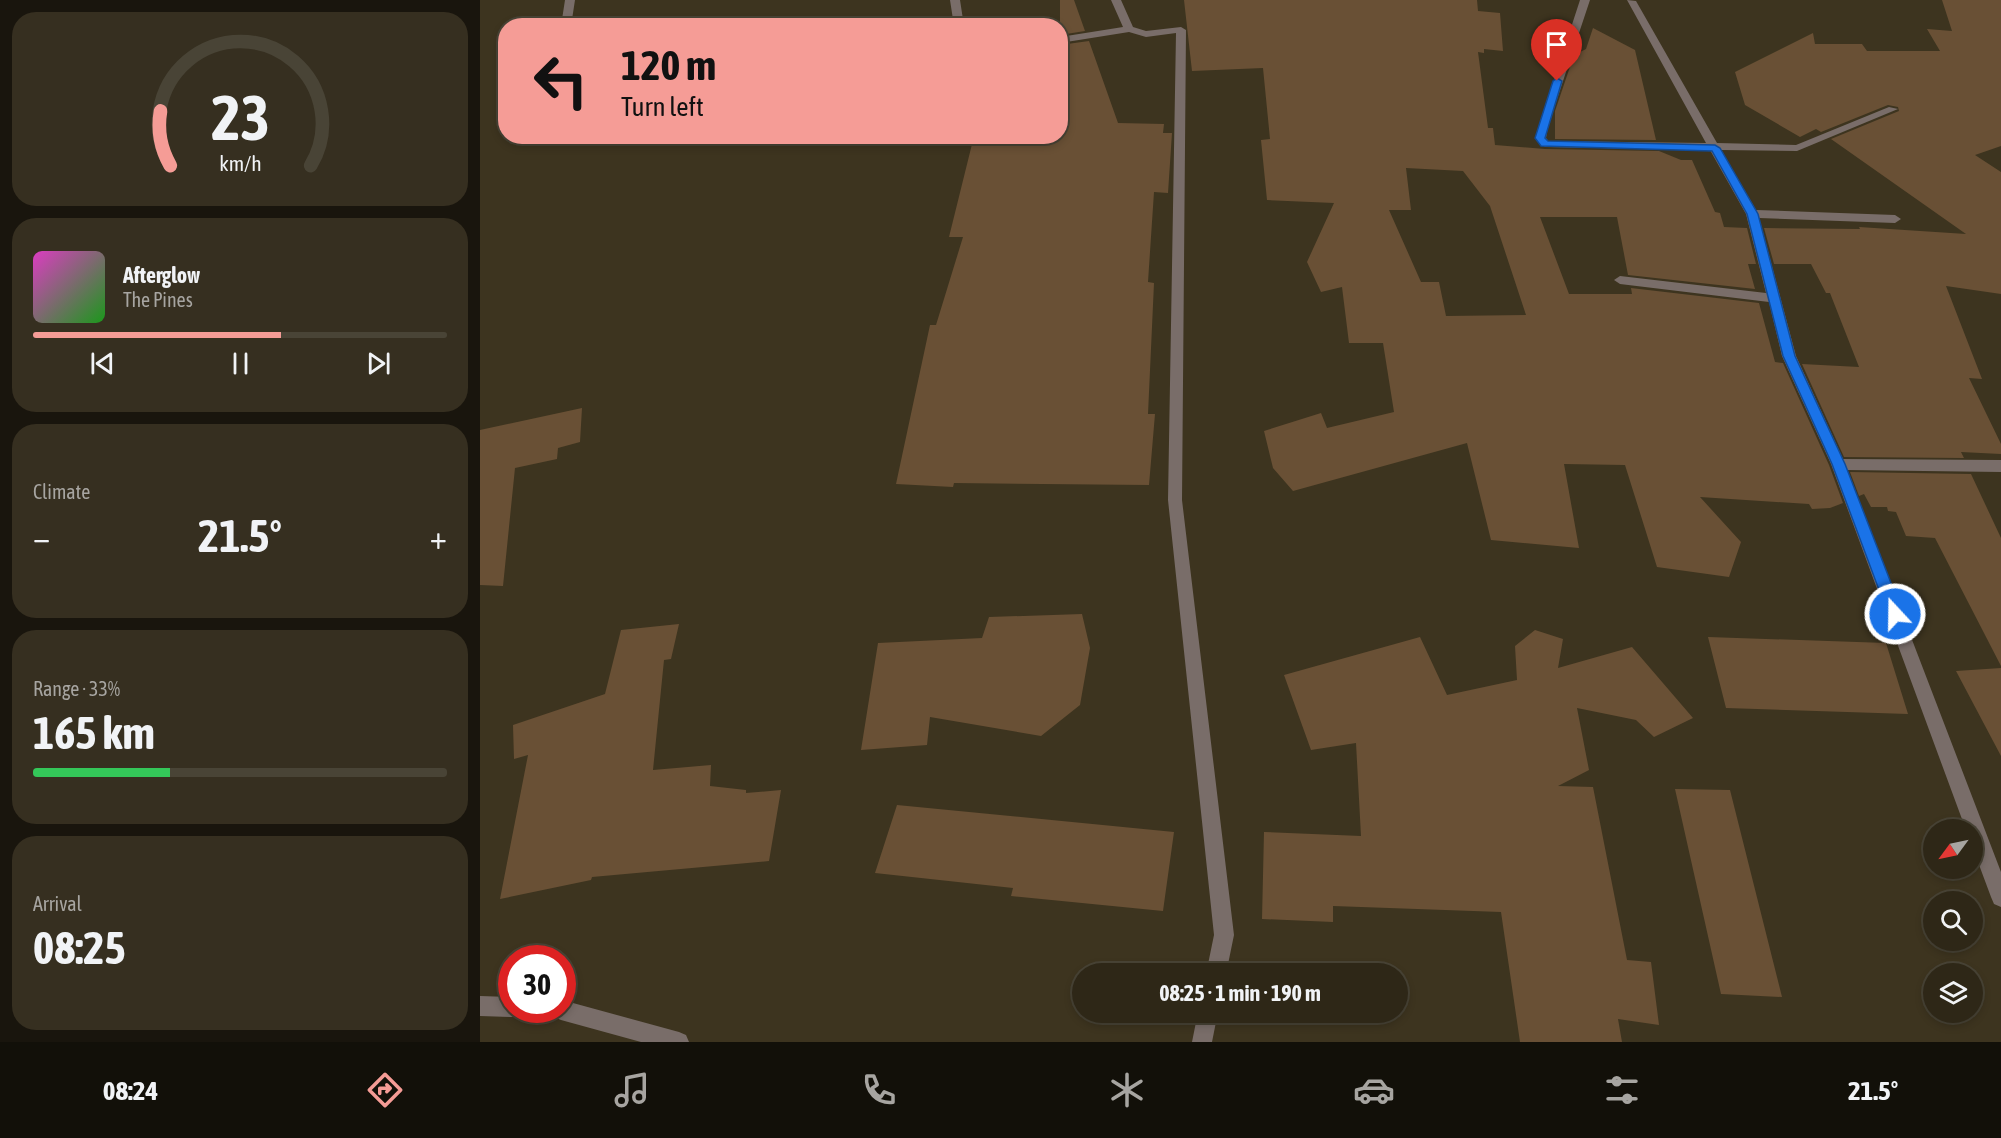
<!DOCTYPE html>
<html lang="en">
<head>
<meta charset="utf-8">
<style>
	:root { --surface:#2e2717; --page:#362f20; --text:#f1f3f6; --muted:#a7a5a1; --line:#494436; --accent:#f59c96 }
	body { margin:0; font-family:"Asap Condensed",sans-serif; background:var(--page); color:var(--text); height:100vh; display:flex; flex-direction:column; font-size:22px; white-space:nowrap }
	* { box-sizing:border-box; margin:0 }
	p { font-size:20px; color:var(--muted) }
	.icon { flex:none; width:33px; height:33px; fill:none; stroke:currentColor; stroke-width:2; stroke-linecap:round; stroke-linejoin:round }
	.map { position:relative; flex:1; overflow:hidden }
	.side { display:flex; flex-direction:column; gap:12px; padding:12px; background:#19150d; width:480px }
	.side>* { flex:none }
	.guide { position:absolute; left:18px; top:18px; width:570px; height:126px; border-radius:24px; box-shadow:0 3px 9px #0003,0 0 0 2px var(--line); background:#f59c96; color:#111; overflow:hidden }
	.needle { width:39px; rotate:237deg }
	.buttons { position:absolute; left:1443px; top:819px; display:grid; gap:12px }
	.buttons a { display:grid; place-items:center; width:60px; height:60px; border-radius:50%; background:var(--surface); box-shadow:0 3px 9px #0003,0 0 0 2px var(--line); font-size:30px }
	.speed { position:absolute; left:18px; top:945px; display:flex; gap:12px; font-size:30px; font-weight:700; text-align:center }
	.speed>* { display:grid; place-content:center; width:78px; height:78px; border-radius:50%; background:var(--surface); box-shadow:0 3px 9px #0003,0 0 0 2px var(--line); line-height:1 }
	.speed .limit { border:9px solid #d22; background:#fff; color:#111 }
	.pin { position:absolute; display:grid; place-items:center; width:51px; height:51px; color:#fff; margin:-62px -26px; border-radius:50% 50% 50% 0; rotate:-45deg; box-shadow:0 0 6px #0007 }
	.pin .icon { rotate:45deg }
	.me { position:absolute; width:66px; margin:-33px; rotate:339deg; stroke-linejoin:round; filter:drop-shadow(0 0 4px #0008) }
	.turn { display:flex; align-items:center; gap:21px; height:126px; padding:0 24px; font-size:27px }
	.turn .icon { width:78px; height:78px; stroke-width:2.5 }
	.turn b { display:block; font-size:42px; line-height:51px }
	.big { font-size:45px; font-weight:700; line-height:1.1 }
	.side .widget { flex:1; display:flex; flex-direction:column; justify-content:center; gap:9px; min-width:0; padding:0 21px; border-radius:24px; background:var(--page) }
	.side .dial { align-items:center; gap:0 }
	.dial svg { height:156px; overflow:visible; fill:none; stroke:var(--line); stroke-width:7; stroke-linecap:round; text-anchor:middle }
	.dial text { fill:var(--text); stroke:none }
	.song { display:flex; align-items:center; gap:18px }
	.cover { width:72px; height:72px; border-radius:9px; background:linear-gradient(135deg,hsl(310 70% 55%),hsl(120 70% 35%)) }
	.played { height:6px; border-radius:3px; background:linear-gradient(90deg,var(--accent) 60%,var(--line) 60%) }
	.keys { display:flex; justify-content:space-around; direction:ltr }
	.heat { display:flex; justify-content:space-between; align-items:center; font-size:33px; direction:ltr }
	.charge { height:9px; border-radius:4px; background:linear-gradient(90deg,#34c759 33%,var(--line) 0) }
	.trip { position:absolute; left:592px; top:963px; width:336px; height:60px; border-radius:30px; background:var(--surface); box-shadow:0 3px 9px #0003,0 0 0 2px var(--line); font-weight:700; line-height:60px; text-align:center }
	.menu { display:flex; height:96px; justify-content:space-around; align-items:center; background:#121009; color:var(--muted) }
	.menu .icon { width:42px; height:42px }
	.menu .active { color:var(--accent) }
	.menu b { font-size:27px; color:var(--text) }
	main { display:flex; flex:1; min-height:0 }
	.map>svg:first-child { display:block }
</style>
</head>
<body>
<main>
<section class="side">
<div class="widget dial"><svg viewBox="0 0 100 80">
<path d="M14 69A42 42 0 1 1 86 69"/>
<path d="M14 69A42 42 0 0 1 9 41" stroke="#f59c96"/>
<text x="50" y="56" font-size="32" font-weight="700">23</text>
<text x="50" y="72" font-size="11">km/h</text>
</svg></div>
<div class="widget">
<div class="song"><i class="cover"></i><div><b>Afterglow</b><p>The Pines</p></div></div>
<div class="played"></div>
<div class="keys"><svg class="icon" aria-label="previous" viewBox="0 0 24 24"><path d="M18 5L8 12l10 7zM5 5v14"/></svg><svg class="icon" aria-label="pause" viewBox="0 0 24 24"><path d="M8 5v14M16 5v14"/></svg><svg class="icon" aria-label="next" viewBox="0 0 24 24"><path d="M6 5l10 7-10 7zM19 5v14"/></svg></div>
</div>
<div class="widget"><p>Climate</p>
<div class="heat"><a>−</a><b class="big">21.5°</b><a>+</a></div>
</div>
<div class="widget"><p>Range · 33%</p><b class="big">165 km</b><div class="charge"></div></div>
<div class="widget"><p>Arrival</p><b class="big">08:25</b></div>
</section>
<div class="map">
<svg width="1521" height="1042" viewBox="0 0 1521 1042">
	<rect width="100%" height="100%" fill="#3d341f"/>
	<!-- building -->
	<path fill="#695035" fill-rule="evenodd" d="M580 0H594L605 31 580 35Z
		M704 0H997L998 11 1020 13 1023 51 1004 49V53L998 52 1008 128H1013L1015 145 1065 149 1179 151 1201 160H1212L1235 212 1240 213 1244 227 1267 228 1276 264H1268L1275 289 1148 275 1137 217H1060L1089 294H1152L1151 288 1279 303 1295 362 1303 363 1349 465 1363 503 1350 508 1332 509 1329 504 1220 497 1261 542 1249 577 1177 567 1145 465 1084 464 1099 548 1011 540 987 443 813 491 793 468 784 431 841 413 847 428 914 412 903 343H869L862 287 841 292 827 262 854 203 787 200 781 140 790 139 783 68 712 71ZM926 168 983 171 1010 206 1046 315 966 316 959 282H941L909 210H931Z
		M1462 0H1521V146L1495 155 1521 172V294L1466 286 1502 379 1489 378 1521 444V454L1481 452 1484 458 1364 457 1322 364 1379 367 1350 293H1346L1331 264H1294L1284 228 1380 229 1379 227 1486 234 1351 139 1419 111 1418 107 1408 105 1341 132 1336 129 1320 137 1265 105 1255 72 1333 33 1335 44H1382L1387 51H1460L1447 29 1472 31Z
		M1113 28 1155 50 1176 140 1075 139V111L1094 55 1106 49Z
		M609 41 638 123 684 124 683 133H692L688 193 674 192 668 282 674 283 668 414H675L669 485 474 483 473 487 416 484 450 325H456L483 237H469L494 136H580V45Z
		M102 408 100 442 78 448 77 459 35 468 23 586 0 585V430Z
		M1370 472 1491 474 1521 538V666L1455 538 1426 536 1416 512 1408 511 1407 507H1391L1384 494 1379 496Z
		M602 614 610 648 600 705 561 736 450 717 447 745 381 750 398 643 502 638 509 617Z
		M199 624 191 659 184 660 173 770 231 765 230 786 266 790V793L301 790 289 861 112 877 111 880 20 899 48 755 34 759 33 725 125 694 141 630Z
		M1055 630 1083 639 1078 668 1152 647 1213 718 1174 737 1156 720 1097 708 1109 770 1078 786 1113 787 1147 960 1171 962 1179 1025 1138 1019 1142 1042H1040L1021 912 853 906V922L782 919 784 832 881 836 876 743 831 750 804 675 940 637 967 695 1037 680 1035 646Z
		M1228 637 1406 643 1428 714 1246 708Z
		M1521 668V756L1476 671Z
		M1195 789 1250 790 1302 997 1241 994Z
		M417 805 694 832 683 911 531 896 533 888 395 873Z"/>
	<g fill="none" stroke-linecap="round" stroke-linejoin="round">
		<!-- minor -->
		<path fill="#796d69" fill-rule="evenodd" d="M85 0H95L91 26H81Z
			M470 0H480L484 26H474Z
			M631 0H641L653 27 666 31 701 27 706 30 702 500 754 935 746 974H726L734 935 688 500 696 33 666 37 649 32 580 43V37L643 27Z
			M1100 0H1110L1068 126 1066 138 1068 141 1226 143 1147 0 1156 1 1237 143 1316 145 1409 107 1418 109 1317 151 1241 150 1276 210 1415 215 1421 219 1415 223 1279 218 1316 356 1363 459 1521 460V472L1367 470 1521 872V907L1514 904 1511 897 1492 846V830H1486L1351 464 1302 356 1289 302 1140 284 1134 280 1140 276 1286 293 1266 214 1230 150 1065 147 1055 138Z
			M0 996 32 997V1010H41L39 1014 32 1017 0 1016Z
			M82 1000 199 1032 206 1035 209 1042H161L81 1020 74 1017 71 1010H82Z
			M718 1012H738L732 1042H712Z"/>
	</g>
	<!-- route -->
	<path fill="#1a73e8" stroke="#114b97" stroke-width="1.5" d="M1077 78 1082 81 1065 138 1068 141 1235 145 1240 148 1278 214 1315 356 1365 464 1423 614 1420 619H1410L1408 614 1352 464 1303 356 1267 214 1232 151 1061 146 1055 138 1073 81Z"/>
</svg>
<div class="buttons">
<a><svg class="needle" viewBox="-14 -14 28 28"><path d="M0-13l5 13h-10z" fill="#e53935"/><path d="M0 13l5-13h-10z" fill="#a7a5a1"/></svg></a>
<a><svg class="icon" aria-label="search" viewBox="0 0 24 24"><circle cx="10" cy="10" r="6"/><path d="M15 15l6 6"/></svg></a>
<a><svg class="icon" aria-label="layers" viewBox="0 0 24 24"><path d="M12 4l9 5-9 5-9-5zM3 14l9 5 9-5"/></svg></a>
</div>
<div class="speed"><div class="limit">30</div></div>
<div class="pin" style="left:1077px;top:81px;background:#d93025"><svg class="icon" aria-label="arrive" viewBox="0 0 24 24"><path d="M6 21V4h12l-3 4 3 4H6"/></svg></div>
<svg class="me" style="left:1415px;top:614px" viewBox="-20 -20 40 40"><circle r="17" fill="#1a73e8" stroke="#fff" stroke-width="3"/><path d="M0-11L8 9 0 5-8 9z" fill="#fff"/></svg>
<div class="trip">08:25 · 1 min · 190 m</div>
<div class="guide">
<div class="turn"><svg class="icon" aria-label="left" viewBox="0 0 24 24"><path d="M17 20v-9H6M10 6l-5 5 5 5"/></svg><div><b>120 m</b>Turn left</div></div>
</div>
</div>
</main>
<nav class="menu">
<b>08:24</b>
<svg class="icon active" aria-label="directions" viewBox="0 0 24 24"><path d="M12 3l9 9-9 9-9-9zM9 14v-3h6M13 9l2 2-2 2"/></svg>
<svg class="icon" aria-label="music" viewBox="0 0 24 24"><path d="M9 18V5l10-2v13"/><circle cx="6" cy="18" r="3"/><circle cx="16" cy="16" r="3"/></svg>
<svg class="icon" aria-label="phone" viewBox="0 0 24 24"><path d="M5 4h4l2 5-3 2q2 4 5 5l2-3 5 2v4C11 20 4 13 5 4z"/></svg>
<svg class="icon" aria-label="climate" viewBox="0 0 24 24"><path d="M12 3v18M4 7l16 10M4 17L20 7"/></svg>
<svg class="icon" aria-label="car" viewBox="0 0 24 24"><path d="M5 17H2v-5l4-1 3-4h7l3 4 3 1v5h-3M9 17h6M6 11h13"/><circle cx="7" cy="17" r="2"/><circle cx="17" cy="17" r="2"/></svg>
<svg class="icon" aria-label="filters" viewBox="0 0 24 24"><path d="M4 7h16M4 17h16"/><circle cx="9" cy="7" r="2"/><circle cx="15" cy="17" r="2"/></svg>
<b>21.5°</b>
</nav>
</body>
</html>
